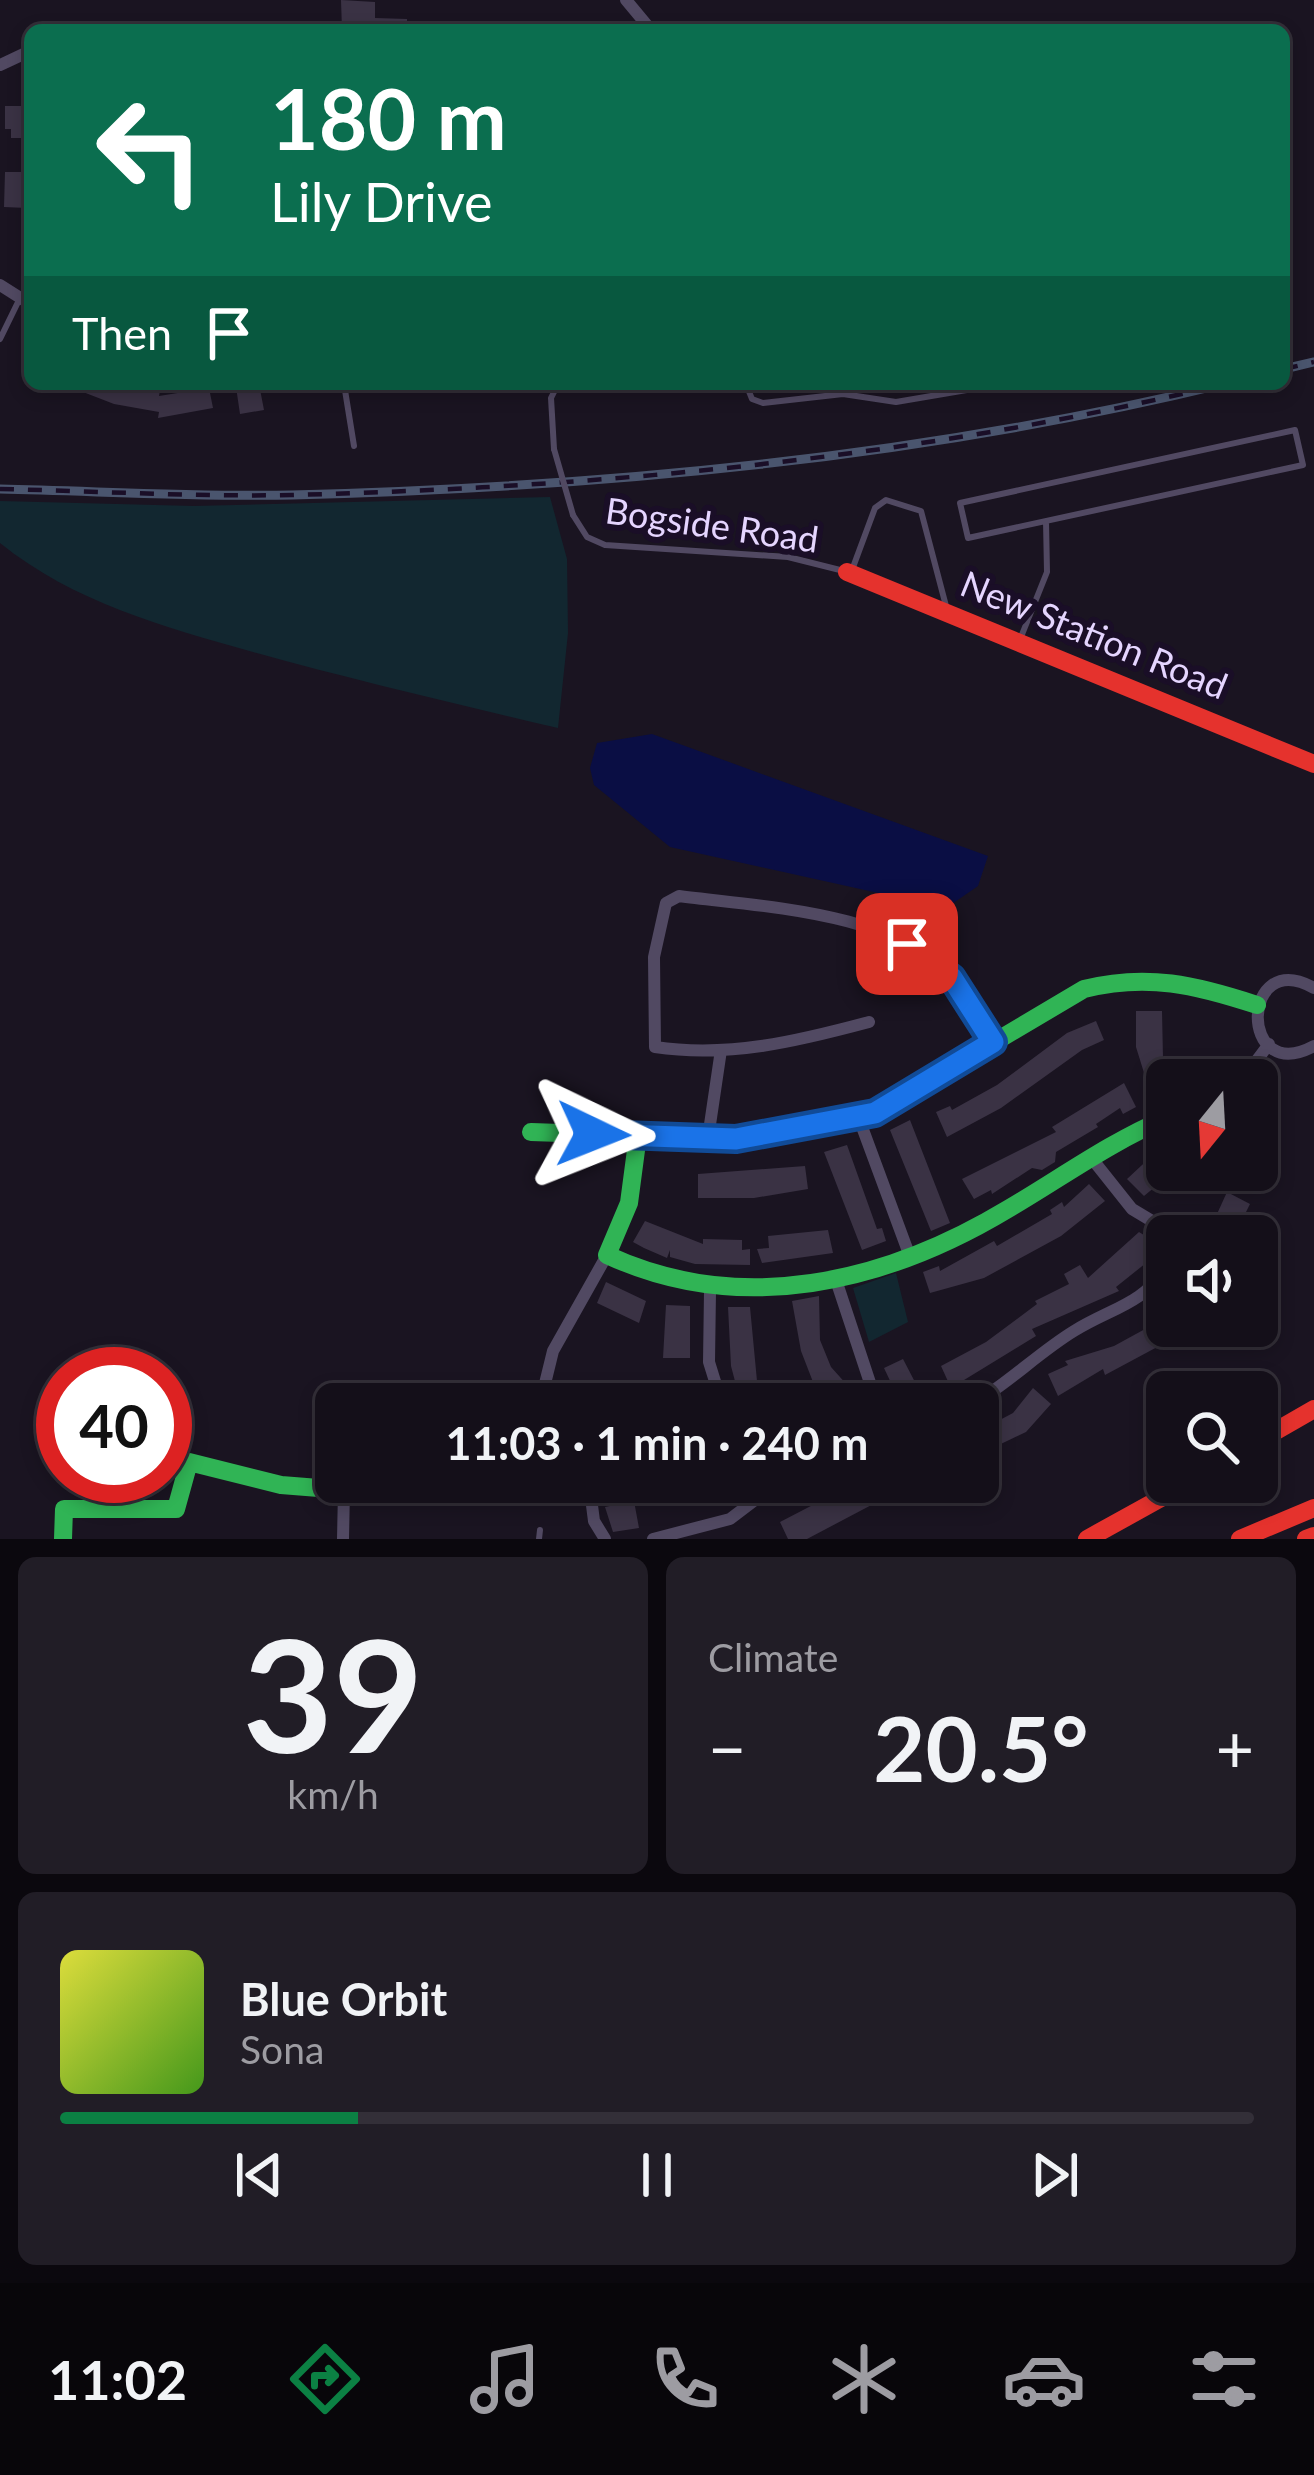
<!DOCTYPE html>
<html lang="en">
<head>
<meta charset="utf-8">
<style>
	:root { --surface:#140f19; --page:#211d26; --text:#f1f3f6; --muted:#9d9ca2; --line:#332f38; --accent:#0b8043 }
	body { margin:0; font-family:Lato,sans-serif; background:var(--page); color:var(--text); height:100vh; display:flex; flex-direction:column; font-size:45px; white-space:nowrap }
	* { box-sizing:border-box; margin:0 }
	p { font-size:39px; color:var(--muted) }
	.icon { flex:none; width:66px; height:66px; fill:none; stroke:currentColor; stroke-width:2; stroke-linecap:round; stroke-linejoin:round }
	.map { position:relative; height:1539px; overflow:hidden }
	.side { display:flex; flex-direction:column; gap:18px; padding:18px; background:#0b080e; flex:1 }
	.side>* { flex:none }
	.top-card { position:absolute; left:24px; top:24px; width:1266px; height:366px; border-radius:18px; box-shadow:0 6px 18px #0003,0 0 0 3px var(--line); background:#0b6e4f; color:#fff; overflow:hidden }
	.needle { width:78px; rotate:198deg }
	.buttons { position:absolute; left:1146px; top:1059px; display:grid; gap:24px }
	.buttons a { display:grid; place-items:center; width:132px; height:132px; border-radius:18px; background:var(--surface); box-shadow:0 6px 18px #0003,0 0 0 3px var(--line); font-size:60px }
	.speed { position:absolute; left:36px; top:1347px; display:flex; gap:24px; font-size:60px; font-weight:700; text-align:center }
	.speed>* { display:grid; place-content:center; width:156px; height:156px; border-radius:50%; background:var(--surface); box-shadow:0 6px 18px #0003,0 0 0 3px var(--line); line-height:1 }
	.speed .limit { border:18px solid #d22; background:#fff; color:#111 }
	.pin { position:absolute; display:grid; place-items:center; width:102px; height:102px; color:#fff; margin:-51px; border-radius:24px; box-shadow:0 6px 18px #0006 }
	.me { position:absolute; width:132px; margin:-66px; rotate:92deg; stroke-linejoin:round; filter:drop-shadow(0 0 9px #0008) }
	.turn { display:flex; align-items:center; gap:42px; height:252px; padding:0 48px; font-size:54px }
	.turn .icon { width:156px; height:156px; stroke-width:2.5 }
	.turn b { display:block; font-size:84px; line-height:102px }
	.then { display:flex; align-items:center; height:114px; padding:0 48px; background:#0003; gap:24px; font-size:45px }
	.big { font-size:90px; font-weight:700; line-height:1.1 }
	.side .tile { flex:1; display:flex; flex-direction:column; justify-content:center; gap:18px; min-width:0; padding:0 42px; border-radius:18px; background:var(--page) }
	.side .dial { align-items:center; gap:0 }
	.dial b { font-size:156px; line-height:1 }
	.song { display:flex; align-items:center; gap:36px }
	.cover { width:144px; height:144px; border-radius:18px; background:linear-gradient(135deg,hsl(60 70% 55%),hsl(100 70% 35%)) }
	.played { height:12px; border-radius:6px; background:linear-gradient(90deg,var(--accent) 25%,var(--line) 25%) }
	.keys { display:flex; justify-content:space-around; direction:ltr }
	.heat { display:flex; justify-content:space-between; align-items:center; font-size:66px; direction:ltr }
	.side .tiles { flex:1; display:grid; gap:18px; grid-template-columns:1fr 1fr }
	.tile:last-child { grid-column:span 2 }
	.trip { position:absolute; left:315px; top:1383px; width:684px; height:120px; border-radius:18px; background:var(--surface); box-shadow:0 6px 18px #0003,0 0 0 3px var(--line); font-weight:700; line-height:120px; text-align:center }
	.dock { display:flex; height:192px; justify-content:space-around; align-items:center; background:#08060a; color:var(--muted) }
	.dock .icon { width:84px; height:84px }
	.dock .current { color:var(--accent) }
	.dock b { font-size:54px; color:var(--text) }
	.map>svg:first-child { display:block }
</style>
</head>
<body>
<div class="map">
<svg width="1314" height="1539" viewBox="0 0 1314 1539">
	<rect width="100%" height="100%" fill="#1a1421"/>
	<!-- green -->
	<path fill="#122730" d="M550 497 567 559 568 633 558 728C456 704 354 680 253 652 164 627 73 602 0 543V501L194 506Z
		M896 1273 908 1322 869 1342 853 1288Z"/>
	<!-- water -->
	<path fill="#0a0e44" d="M652 734 988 856 978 886 949 906 928 904 670 847 594 785 590 768 597 743Z"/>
	<!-- building -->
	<path fill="#3a3244" d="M341 0 375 2V18L407 19V30H342Z
		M5 106H30V138H11V129H5Z
		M5 172H28L27 208 4 207Z
		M125 384 160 390 159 396 209 388 213 408 158 418 159 412 114 404 65 385Z
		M259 384 264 410 240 414 236 387Z
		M1136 1011H1162L1163 1058 1174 1080H1167V1105L1149 1075 1145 1076 1136 1047Z
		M1096 1021 1104 1040 1082 1050 1001 1108 947 1137 936 1112 950 1106 952 1110 997 1085 1067 1033Z
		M1124 1083 1136 1107 1123 1114 1120 1108 1096 1124 1098 1127 1056 1152 1055 1162 1042 1170 1032 1168 992 1194 991 1190 974 1199 962 1179 1056 1132 1052 1127Z
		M910 1120 950 1223 931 1231 890 1130Z
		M847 1145 877 1229 882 1228 886 1241 862 1250 824 1152Z
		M1156 1152 1159 1157 1167 1152V1177L1144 1196 1127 1179Z
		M805 1166 808 1189 754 1198H698V1174Z
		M1089 1184 1105 1201 1061 1236 984 1278 930 1293 923 1272 939 1266 940 1271 994 1241 997 1246 1052 1214 1050 1210 1062 1202 1064 1207Z
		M1227 1192 1250 1204 1234 1236H1207Z
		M645 1221 703 1244V1239L742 1240V1250L750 1249V1265L695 1264 670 1257V1250L667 1258 644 1248 633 1242Z
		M828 1230 833 1253 762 1263 757 1249 769 1248 768 1236Z
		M1139 1232 1160 1245 1151 1259 1116 1287 1119 1291 1032 1329 1036 1336 951 1388 941 1366 986 1342 1037 1304 1035 1301 1069 1284 1064 1274 1080 1265 1088 1278Z
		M606 1282 646 1301 639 1323 597 1303Z
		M819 1296 820 1340 831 1367 848 1386 843 1389 852 1404H829L813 1382 801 1351 792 1301Z
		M666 1305 690 1306V1358H663Z
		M728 1307H750L757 1381 767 1404H741L731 1366Z
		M1167 1317V1326H1185L1174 1338 1105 1375 1103 1369 1058 1396 1048 1374 1068 1365 1065 1361 1114 1346Z
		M903 1359 916 1384 927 1404H901L884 1368Z
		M1033 1388 1051 1404 1026 1432 982 1453 978 1435 997 1428 994 1423 1013 1413Z
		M857 1482H915L807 1539H788L780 1522Z
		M634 1501 639 1528 613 1532 605 1507Z"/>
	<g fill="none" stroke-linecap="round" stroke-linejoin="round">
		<!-- lane -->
		<path stroke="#514962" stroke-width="6" d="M0 339 20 298
			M344 384 354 446
			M746 384 752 399 763 403 843 394 856 384
			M843 394 896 402 1002 384
			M1295 430 1303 465 968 538 960 503Z
			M554 449 551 398 558 384
			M573 515 587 537 605 545 788 557 844 571
			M852 570 875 508 886 500 921 511 946 606
			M1021 637 1047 572 1046 521
			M539 1539 540 1530"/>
		<!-- street -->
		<path stroke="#514962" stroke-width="12" d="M626 0 651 30
			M0 65 30 51
			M0 285 30 304
			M1314 988C1240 946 1238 1087 1314 1046
			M869 1022C798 1041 729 1058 655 1047L654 957 666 903 679 896C761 907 896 911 953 979 968 997 980 1021 993 1042
			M1242 1080 1269 1044
			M858 1116 909 1254
			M708 1138 721 1050
			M1093 1160 1132 1209 1177 1236
			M835 1277 877 1404
			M710 1291 709 1362 722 1404
			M540 1404 553 1351 607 1255
			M973 1404C1009 1383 1038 1353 1074 1331 1111 1308 1142 1305 1167 1267
			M589 1482 594 1521 605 1539
			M343 1539 344 1490
			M653 1539 730 1519 755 1500 757 1482"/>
		<!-- fast -->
		<path stroke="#30b455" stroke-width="18" d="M531 1132 736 1139 875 1113 1084 989C1147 973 1196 985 1257 1005
			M638 1135 629 1203 607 1255C741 1317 885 1283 1008 1209 1061 1178 1110 1142 1167 1118
			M63 1539 64 1509H176L189 1462 281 1485 344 1490 346 1482"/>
		<!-- jam -->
		<path stroke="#e5322d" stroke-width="18" d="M847 572 1314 764
			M1257 1442 1314 1409
			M1087 1539 1190 1482
			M1240 1539 1314 1508
			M1306 1539 1314 1536"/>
		<!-- rail casing -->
		<g stroke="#4a556e" stroke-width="9">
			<path id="rail" d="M1284 369 1314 362
				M0 489C97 491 195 497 292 495 605 487 918 458 1224 384"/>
		</g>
		<!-- rail -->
		<use href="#rail" stroke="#1a0e27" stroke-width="4.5" stroke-dasharray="14" stroke-linecap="butt"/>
		<!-- lane-bridge -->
		<path stroke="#514962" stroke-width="6" d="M554 449 573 515"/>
	</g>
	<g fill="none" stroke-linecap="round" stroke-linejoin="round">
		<!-- route casing -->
		<g stroke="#114b97" stroke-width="30">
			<path id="route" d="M593 1134 736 1139 875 1113 993 1042 952 978 907 944"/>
		</g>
		<!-- route -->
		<use href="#route" stroke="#1a73e8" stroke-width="21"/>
	</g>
	<g text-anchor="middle" stroke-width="12" stroke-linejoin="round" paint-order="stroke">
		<!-- street labels -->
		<g font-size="36" fill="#e5d5ff" stroke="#1a0e27">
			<text transform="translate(712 525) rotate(8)" y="13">Bogside Road</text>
			<text transform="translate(1094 635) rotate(22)" y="13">New Station Road</text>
		</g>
	</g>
</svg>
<div class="buttons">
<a><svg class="needle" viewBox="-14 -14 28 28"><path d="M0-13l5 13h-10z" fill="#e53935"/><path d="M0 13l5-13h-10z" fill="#9d9ca2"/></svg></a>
<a><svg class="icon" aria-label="sound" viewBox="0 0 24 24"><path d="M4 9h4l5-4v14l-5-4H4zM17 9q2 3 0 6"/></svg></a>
<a><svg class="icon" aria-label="search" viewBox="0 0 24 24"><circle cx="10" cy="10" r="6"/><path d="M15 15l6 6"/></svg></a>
</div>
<div class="speed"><div class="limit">40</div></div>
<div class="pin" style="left:907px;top:944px;background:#d93025"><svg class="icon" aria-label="arrive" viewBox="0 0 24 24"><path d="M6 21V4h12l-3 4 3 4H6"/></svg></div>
<svg class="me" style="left:593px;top:1134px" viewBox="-20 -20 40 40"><path d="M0-17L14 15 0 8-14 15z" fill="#1a73e8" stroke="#fff" stroke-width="4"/></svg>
<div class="trip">11:03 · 1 min · 240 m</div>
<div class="top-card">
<div class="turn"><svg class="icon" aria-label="left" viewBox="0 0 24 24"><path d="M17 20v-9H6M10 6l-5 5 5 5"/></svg><div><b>180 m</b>Lily Drive</div></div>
<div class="then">Then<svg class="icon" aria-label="arrive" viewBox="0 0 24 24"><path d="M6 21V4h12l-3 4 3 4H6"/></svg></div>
</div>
</div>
<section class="side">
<div class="tiles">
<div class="tile dial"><b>39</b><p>km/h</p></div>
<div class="tile"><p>Climate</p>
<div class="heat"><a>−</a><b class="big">20.5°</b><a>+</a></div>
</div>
<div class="tile">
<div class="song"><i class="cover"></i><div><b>Blue Orbit</b><p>Sona</p></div></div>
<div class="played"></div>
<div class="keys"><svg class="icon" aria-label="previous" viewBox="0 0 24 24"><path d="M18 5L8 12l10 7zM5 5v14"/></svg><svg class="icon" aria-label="pause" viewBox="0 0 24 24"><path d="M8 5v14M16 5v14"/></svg><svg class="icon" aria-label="next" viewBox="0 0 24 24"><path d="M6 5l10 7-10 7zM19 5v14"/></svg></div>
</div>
</div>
</section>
<nav class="dock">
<b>11:02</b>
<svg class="icon current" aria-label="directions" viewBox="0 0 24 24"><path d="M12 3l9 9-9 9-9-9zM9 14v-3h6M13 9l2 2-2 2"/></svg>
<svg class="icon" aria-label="music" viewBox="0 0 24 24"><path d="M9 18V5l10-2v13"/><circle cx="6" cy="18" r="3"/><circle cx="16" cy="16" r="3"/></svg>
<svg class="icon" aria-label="phone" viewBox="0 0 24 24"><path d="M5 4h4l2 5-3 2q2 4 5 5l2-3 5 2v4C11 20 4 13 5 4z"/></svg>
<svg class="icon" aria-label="climate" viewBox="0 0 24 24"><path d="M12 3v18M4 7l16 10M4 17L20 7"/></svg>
<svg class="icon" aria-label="car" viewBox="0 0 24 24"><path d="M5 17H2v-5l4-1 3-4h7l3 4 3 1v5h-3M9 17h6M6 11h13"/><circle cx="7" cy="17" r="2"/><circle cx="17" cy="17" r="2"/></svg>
<svg class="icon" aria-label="filters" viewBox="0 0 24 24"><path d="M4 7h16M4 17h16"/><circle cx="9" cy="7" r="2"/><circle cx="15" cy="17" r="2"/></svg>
</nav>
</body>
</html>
